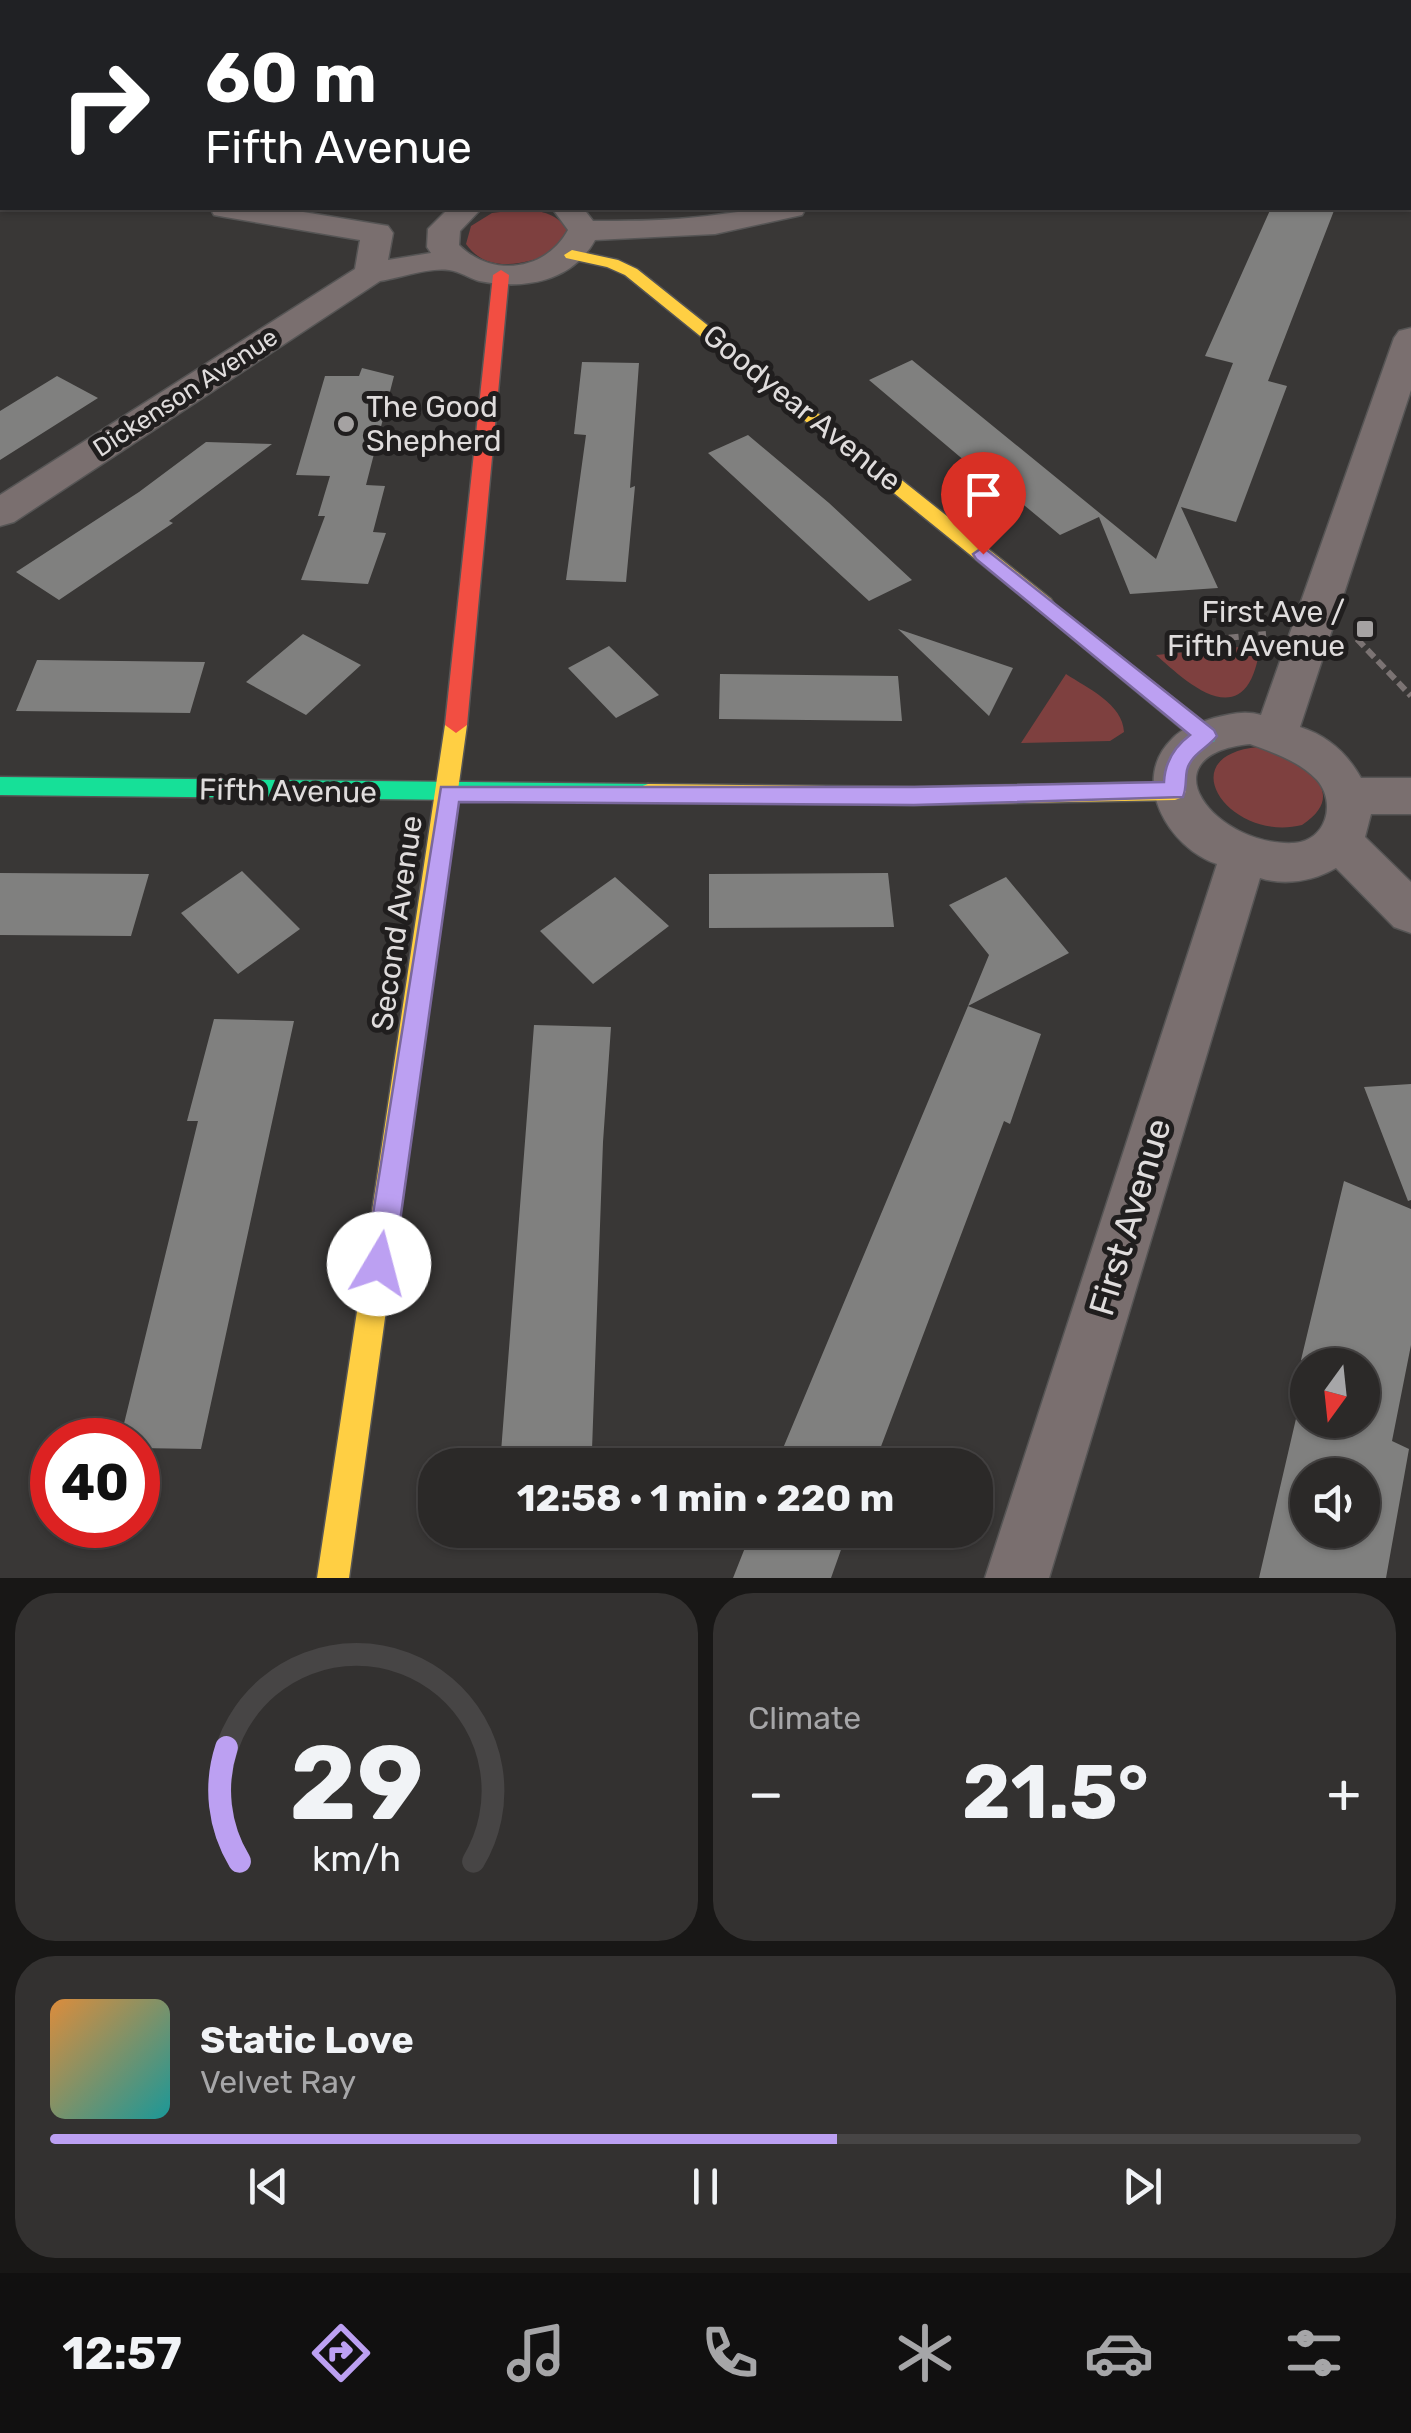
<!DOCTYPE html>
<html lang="en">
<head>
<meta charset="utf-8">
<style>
	:root { --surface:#2b2928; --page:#333130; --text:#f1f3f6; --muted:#a6a6a8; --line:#474545; --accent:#bca0f2 }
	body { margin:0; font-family:Rubik,sans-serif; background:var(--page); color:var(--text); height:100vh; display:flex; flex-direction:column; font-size:38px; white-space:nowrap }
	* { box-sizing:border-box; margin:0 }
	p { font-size:32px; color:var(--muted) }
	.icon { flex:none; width:55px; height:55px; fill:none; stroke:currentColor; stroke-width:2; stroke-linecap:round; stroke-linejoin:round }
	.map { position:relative; height:1578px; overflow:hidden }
	.drawer { display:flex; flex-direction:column; gap:15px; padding:15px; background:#181716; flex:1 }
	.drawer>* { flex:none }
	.hud { position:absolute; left:0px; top:0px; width:1412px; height:210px; box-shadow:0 2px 8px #0004,0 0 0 2px var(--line); background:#202124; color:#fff; overflow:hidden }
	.needle { width:65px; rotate:195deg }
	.buttons { position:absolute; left:1290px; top:1348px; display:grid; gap:20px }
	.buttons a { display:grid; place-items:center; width:90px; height:90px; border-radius:50%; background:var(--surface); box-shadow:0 2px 8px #0004,0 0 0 2px var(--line); font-size:50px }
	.speed { position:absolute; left:30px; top:1418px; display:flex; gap:20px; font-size:50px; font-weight:700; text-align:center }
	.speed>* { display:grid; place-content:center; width:130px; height:130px; border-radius:50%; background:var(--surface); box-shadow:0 2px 8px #0004,0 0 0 2px var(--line); line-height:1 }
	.speed .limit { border:15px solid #d22; background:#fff; color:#111 }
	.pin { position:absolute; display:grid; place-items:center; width:85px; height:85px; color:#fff; margin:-102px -42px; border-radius:50% 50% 50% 0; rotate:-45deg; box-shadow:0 0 10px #0007 }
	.pin .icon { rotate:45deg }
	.me { position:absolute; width:110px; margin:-55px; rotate:8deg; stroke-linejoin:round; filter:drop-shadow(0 0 8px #0008) }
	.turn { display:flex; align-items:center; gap:35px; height:210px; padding:0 40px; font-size:45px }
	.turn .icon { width:130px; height:130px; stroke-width:2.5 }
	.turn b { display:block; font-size:70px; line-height:85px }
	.big { font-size:75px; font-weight:700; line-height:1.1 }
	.drawer .tile { flex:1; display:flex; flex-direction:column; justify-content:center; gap:15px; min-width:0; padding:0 35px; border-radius:40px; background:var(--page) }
	.drawer .dial { align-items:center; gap:0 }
	.dial svg { height:260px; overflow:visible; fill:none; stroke:var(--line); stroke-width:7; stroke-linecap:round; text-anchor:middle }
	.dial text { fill:var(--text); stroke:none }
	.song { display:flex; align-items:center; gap:30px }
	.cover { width:120px; height:120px; border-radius:15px; background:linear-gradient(135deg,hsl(30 70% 55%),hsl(180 70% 35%)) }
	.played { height:10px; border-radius:5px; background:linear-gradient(90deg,var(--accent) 60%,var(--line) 60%) }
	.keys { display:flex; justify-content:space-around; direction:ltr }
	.heat { display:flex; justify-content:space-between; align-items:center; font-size:55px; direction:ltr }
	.drawer .tiles { flex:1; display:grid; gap:15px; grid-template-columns:1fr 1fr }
	.tile:last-child { grid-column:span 2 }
	.trip { position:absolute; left:418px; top:1448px; width:575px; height:100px; border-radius:40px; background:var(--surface); box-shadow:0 2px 8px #0004,0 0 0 2px var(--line); font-weight:700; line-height:100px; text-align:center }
	.tab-bar { display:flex; height:160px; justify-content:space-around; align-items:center; background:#111010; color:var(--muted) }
	.tab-bar .icon { width:70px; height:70px }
	.tab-bar .current { color:var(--accent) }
	.tab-bar b { font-size:45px; color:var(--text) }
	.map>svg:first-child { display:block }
</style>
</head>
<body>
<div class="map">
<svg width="1411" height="1578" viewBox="0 0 1411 1578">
	<rect width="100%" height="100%" fill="#393736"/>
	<!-- green -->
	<path fill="#7e403f" d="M523 209C542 211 559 214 568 232L559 251C529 263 488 276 466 244L471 226 492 213Z
		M1261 645C1258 657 1256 672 1249 683 1225 722 1176 672 1156 655Z
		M1066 674C1087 688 1123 704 1124 732L1110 741 1021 743Z
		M1258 747C1293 757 1356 789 1302 825 1231 843 1168 756 1258 747Z"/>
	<!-- building -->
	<path fill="#80807f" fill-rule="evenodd" d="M1271 208H1335L1268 381 1287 386 1236 522 1181 507 1218 588 1130 594 1099 517 1060 535 989 476 985 478 869 380 912 360 1156 559 1233 363 1205 356Z
		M582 362 639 363 630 488 635 486 626 582 566 580 586 435 574 434Z
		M362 368 394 376 366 485 385 486 373 532 386 533 368 584 301 580 325 516H318L330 476 296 475 325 376H359Z
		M57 376 98 398 0 460V411Z
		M748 435 829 503 912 580 869 601 708 453Z
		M206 442 272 444 169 521 173 523 59 600 16 572 139 492Z
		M898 629 1013 668 989 716Z
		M303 634 361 665 306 715 246 682Z
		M609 646 659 695 616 718 568 668Z
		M37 660 205 662 190 713 16 711Z
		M720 674 898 676 902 721 719 719Z
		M242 871 300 929 238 974 181 913Z
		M0 873 149 874 131 936 0 935Z
		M888 873 894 927 709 928V874Z
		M615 877 669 926 593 984 540 931Z
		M1006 877 1069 953 968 1006 989 955 949 905Z
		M968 1006 1041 1034 1010 1124 1004 1121 874 1465H776Z
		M214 1019 294 1021 201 1449 138 1448V1440H120L198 1121H187Z
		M534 1025 611 1027 603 1142 592 1450 501 1452Z
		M1411 1084V1200L1408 1201 1364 1087Z
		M1344 1181 1411 1209V1345L1392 1441 1409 1449 1386 1578H1259L1308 1367V1420H1362V1365H1308L1301 1360ZM1308 1475H1362V1530H1308Z
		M752 1530H848L831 1578H733Z"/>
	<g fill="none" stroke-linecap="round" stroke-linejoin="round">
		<!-- street casing -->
		<g stroke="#565555" stroke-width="3">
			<path id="street" d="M0 0H718L2 2 0 10Z
				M1070 0H1097L1098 2H1072Z
				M0 60H2V84H0Z
				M210 208H279L388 226 393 233 388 260 431 253 427 247 428 229 449 208H482L460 231 459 245C492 278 546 271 568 230L552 208H583L593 221C625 221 657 221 688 218 728 215 766 205 806 208L802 215 715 234 595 240C572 282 524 290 479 281 469 278 459 271 449 270 429 267 400 278 380 281L14 522 0 526V495L355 269 360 240 225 217 214 215Z
				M1411 328V390L1300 727C1328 736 1347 753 1361 778H1411V814H1371L1365 837 1411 882V933L1394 927 1336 868C1314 881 1285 886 1260 878L1049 1578H985L1217 864C1169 848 1129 781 1172 739 1183 727 1199 723 1214 718 1229 714 1245 710 1261 715L1394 338 1399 331ZM1250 744C1274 753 1299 761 1317 780 1337 803 1326 841 1294 843 1215 847 1143 755 1250 744Z"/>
		</g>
		<!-- fast casing -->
		<g stroke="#565555" stroke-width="3">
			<path id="fast" d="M1044 597 1214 730 1217 736 1214 742H1198L1037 609 1034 604Z
				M0 777 648 784 656 787 659 793 656 799 648 802 0 795Z"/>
		</g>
		<!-- slow casing -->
		<g stroke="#565555" stroke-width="3">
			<path id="slow" d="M572 250 618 260 637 269 1051 599 1054 604 1051 609H1037L625 275 607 267 566 258 564 255Z
				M456 717 467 725 349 1578H317L445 725Z
				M1175 782 1183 785 1186 791 1183 797 1175 800 914 805 648 802 640 799 637 793 640 787 648 784 914 787Z"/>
		</g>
		<!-- jam casing -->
		<g stroke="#565555" stroke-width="3">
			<path id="jam" d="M501 270 509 275 467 725 456 733 445 725 493 275Z"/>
		</g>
		<!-- path -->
		<path stroke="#7b7373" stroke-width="6" stroke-dasharray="10 5" stroke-linecap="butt" d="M1357 639 1411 696
			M1169 644 1266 634"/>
		<!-- street -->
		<use href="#street" fill="#7a6f6f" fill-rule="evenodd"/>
		<!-- fast -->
		<use href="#fast" fill="#16e098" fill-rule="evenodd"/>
		<!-- slow -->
		<use href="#slow" fill="#ffcf43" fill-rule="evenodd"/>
		<!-- jam -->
		<use href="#jam" fill="#f24e42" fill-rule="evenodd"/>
	</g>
	<!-- route -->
	<path fill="#bca0f2" stroke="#7a689d" stroke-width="2.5" d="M983 547 1214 730 1217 736C1208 748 1191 754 1187 770 1185 779 1187 787 1183 797L914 805 459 802 394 1264 389 1274 379 1278 369 1274 365 1264 441 787H914L1164 782C1165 762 1174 747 1190 735L976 559 973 554Z"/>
	<!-- markers -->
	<g fill="#a5a2a2" stroke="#201e1e" stroke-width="4">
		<circle cx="346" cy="424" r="10"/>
		<rect x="1355" y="619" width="20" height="20" rx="5"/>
	</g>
	<g text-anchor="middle" stroke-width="10" stroke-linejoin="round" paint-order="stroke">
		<!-- far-street labels -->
		<g font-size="25" fill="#dfdcdc" stroke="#201e1e">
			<text transform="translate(185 392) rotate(-33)" y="9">Dickenson Avenue</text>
		</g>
		<!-- poi labels -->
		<g font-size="30" fill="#dfdcdc" stroke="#201e1e" text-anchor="start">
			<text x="366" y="417">The Good<tspan x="366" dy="34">Shepherd</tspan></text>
			<text x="1345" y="622" text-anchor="end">First Ave /<tspan x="1345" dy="34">Fifth Avenue</tspan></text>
		</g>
		<!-- street labels -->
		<g font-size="30" fill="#dfdcdc" stroke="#201e1e">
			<text transform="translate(802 408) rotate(39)" y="10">Goodyear Avenue</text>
			<text transform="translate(288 791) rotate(1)" y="10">Fifth Avenue</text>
			<text transform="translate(397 923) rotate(-82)" y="10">Second Avenue</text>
		</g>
		<!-- near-street labels -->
		<g font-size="35" fill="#dfdcdc" stroke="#201e1e">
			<text transform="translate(1130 1217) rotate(-73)" y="12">First Avenue</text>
		</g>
	</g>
</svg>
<div class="buttons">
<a><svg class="needle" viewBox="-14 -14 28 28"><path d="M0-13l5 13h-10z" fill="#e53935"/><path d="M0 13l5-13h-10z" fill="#a6a6a8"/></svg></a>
<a><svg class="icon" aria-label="sound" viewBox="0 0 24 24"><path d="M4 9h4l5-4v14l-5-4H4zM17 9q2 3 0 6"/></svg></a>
</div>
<div class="speed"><div class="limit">40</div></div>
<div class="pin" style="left:983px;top:554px;background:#d93025"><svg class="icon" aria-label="arrive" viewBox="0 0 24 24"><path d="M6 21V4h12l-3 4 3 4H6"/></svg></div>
<svg class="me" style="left:379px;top:1264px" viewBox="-20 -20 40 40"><circle r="19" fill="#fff"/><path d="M0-13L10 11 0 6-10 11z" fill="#bca0f2"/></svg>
<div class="trip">12:58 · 1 min · 220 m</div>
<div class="hud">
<div class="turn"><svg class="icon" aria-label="right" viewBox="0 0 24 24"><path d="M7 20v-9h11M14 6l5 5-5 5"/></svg><div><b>60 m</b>Fifth Avenue</div></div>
</div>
</div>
<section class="drawer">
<div class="tiles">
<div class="tile dial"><svg viewBox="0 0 100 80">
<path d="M14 69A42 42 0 1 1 86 69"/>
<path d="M14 69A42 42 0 0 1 10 34" stroke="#bca0f2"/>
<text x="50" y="56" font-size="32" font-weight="700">29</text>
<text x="50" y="72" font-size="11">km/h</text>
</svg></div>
<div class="tile"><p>Climate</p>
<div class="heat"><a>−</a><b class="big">21.5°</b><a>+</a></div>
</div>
<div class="tile">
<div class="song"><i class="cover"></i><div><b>Static Love</b><p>Velvet Ray</p></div></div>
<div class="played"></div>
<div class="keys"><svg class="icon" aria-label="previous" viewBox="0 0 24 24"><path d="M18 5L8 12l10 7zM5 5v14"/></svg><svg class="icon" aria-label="pause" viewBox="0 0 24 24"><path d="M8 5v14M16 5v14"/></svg><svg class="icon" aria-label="next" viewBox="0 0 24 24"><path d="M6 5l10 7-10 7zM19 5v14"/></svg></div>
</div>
</div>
</section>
<nav class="tab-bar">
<b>12:57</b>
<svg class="icon current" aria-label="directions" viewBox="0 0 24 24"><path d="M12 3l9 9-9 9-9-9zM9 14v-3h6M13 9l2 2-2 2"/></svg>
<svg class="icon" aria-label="music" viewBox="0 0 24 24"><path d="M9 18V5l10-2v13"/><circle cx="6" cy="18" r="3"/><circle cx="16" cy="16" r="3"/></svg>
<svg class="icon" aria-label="phone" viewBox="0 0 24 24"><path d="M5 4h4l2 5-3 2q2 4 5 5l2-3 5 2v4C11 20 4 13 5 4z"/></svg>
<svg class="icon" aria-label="climate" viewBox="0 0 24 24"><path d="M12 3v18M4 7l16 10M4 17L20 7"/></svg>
<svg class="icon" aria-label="car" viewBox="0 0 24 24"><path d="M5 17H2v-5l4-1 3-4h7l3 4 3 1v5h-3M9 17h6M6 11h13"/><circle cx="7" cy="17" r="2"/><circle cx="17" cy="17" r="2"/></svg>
<svg class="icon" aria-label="filters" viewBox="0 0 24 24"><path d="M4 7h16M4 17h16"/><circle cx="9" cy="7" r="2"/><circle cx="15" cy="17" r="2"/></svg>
</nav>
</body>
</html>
